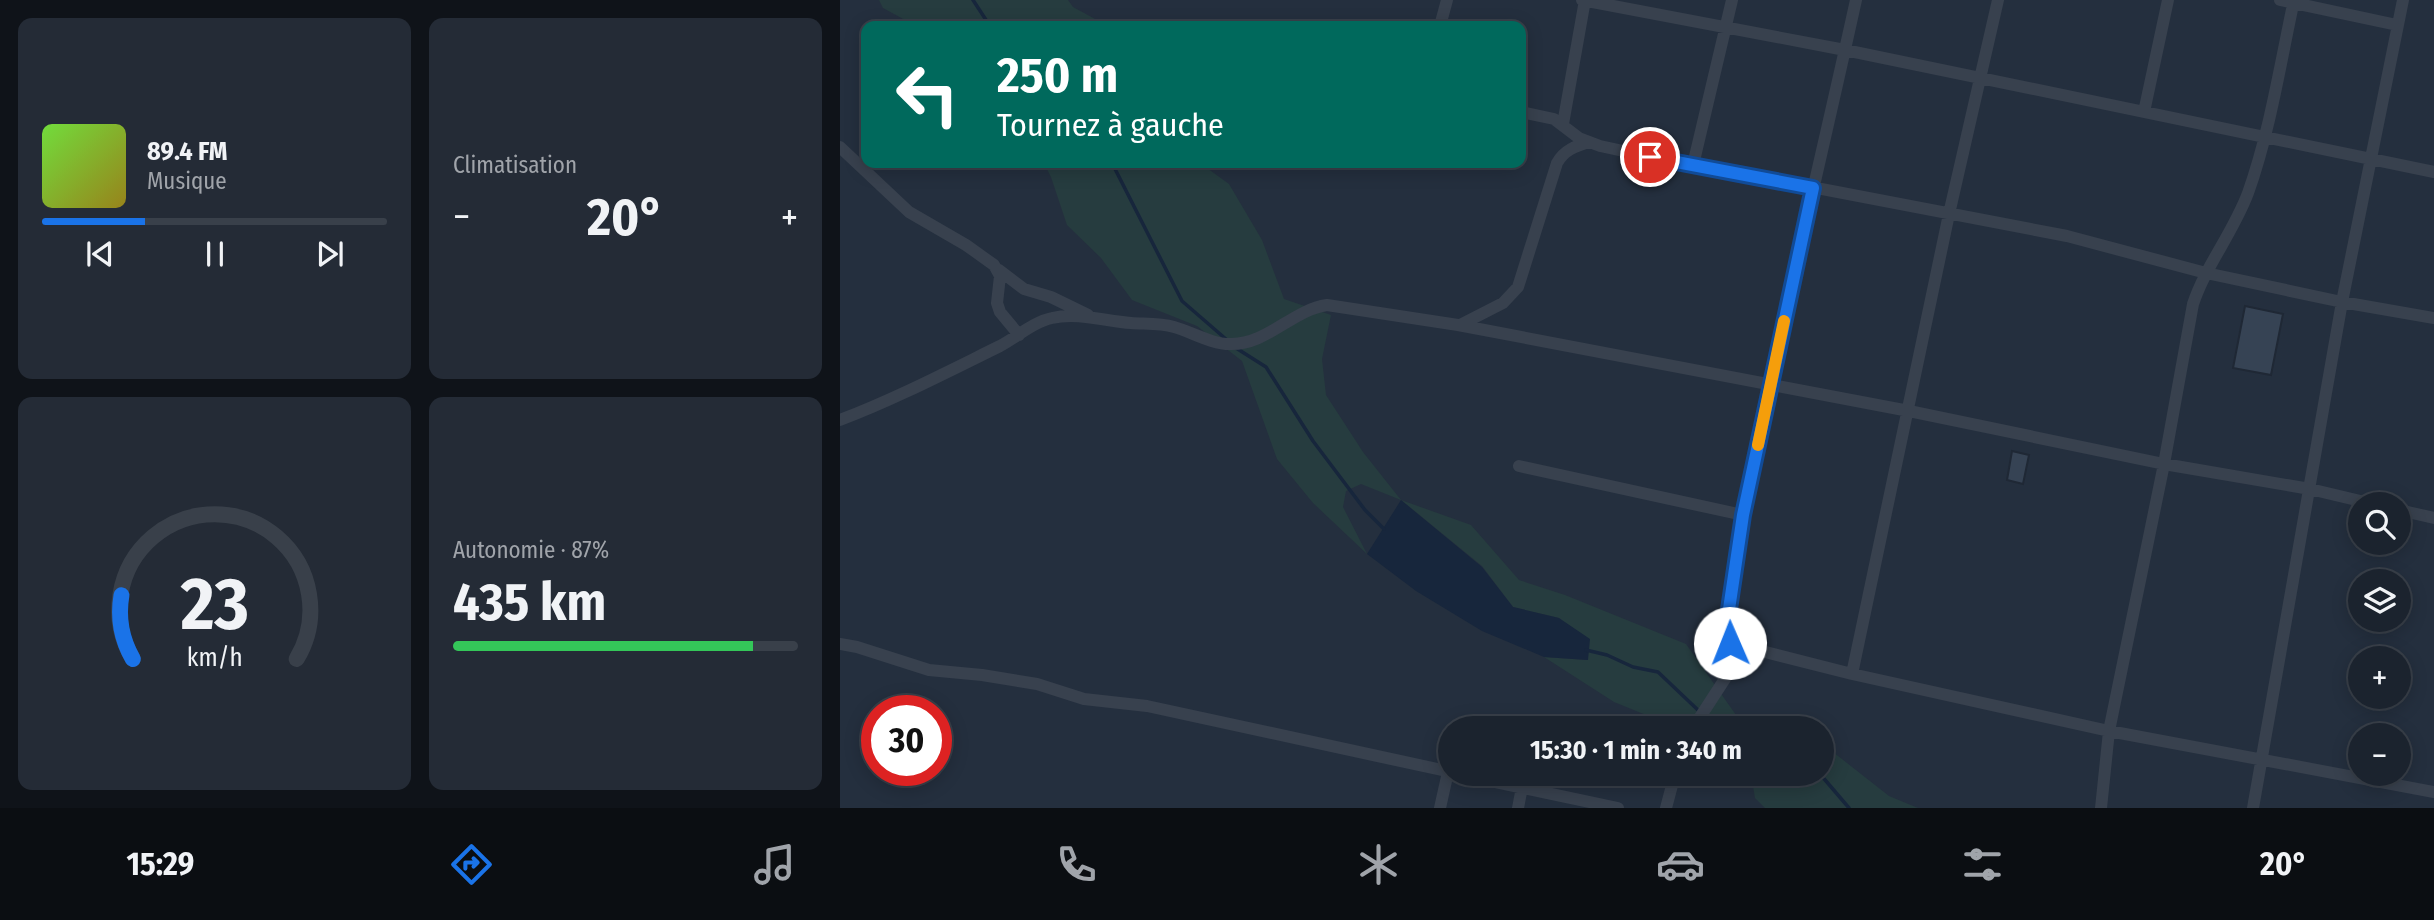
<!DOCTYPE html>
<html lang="fr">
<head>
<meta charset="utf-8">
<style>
	:root { --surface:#1b232e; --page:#242b36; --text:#f1f3f6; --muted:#a0a4aa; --line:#39404a; --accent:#1a73e8 }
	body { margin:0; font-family:"Fira Sans Condensed",sans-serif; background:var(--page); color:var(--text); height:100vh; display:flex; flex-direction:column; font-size:26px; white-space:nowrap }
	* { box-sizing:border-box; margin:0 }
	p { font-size:23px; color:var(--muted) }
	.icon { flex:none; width:38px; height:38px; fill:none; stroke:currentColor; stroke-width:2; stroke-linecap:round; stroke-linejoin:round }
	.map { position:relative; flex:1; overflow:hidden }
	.details { display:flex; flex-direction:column; gap:18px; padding:18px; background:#0f1319; width:840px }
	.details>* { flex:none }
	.top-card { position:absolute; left:21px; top:21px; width:665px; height:147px; border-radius:14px; box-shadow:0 4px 18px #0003,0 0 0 2px var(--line); background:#00695c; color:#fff; overflow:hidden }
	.tools { position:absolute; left:1508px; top:492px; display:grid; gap:14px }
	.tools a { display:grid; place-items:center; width:63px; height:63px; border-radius:50%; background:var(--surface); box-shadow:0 4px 18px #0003,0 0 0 2px var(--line); font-size:35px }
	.speed { position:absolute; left:21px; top:695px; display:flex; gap:14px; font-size:35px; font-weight:700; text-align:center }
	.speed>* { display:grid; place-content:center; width:91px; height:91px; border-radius:50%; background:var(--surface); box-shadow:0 4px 18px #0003,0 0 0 2px var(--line); line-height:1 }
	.speed .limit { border:10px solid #d22; background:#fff; color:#111 }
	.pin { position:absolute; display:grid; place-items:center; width:60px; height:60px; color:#fff; margin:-30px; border:4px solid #fff; border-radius:50%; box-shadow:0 2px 7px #0007 }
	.me { position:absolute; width:77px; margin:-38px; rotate:359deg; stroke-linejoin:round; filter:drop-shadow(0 0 5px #0008) }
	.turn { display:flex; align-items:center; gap:24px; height:147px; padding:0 21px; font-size:32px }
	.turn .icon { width:91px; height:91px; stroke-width:2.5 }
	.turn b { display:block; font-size:49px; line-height:60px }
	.big { font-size:52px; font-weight:700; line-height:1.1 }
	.details .card { flex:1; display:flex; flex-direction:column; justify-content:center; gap:10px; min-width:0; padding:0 24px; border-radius:14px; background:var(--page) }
	.details .dial { align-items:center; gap:0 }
	.dial svg { height:182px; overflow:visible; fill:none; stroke:var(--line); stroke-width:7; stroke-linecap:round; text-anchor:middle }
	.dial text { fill:var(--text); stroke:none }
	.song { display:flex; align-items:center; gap:21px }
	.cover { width:84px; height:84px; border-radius:10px; background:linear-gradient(135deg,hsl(100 70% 55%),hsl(50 70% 35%)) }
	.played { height:7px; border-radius:4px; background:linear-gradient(90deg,var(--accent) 30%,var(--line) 30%) }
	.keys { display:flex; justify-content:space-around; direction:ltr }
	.heat { display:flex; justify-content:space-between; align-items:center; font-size:38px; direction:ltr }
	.charge { height:10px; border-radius:5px; background:linear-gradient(90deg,#34c759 87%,var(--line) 0) }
	.details .tiles { flex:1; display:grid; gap:18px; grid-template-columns:repeat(2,1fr) }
	.trip { position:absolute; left:598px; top:716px; width:396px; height:70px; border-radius:35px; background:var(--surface); box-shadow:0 4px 18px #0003,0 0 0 2px var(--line); font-weight:700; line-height:70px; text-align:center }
	.tabs { display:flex; height:112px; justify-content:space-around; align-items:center; background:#0b0e12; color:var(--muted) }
	.tabs .icon { width:49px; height:49px }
	.tabs .current { color:var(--accent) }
	.tabs b { font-size:32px; color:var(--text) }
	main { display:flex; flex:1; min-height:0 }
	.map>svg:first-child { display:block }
</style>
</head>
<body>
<main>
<section class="details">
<div class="tiles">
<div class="card">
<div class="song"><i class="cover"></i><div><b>89.4 FM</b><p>Musique</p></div></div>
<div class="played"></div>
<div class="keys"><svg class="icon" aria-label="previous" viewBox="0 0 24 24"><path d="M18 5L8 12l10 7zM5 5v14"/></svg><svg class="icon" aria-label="pause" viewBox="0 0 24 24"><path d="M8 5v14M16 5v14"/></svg><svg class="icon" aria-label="next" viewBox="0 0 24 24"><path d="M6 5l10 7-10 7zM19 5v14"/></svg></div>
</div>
<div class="card"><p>Climatisation</p>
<div class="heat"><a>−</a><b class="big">20°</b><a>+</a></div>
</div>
<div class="card dial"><svg viewBox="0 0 100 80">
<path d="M14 69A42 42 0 1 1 86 69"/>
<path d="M14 69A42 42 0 0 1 9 41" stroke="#1a73e8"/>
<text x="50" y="56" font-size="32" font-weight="700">23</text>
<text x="50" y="72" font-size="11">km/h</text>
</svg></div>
<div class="card"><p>Autonomie · 87%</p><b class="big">435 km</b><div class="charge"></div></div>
</div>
</section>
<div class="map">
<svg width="1594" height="808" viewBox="0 0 1594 808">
	<rect width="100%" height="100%" fill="#242f3e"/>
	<!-- green -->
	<path fill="#263c3f" d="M39 0H228L233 7 268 26H76L43 8Z
		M204 163H360L389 184 422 240 444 299 491 315 482 359 486 395 523 452 561 500 631 525 679 580 725 595 846 644 896 715 921 728H838L774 702 704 657 747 660 719 618 673 607 642 566 561 500 521 484 506 491 503 507 527 554 473 503 437 459 402 361 357 326 292 300 261 258 227 225 211 177Z
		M982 749 993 752 1049 796 1078 808H925L915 798 911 774H982Z"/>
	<!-- water -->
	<path fill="#17263c" d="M561 500 642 567 673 607 719 618 750 639 748 660 704 657 642 631 576 591 527 554Z"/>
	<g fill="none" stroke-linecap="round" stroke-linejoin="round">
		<!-- stream -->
		<path stroke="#17263c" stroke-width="3.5" d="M133 0 150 26
			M272 163 342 301 387 340
			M396 348 426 367 473 441 525 510 544 529
			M746 650 767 655 793 667 818 672 859 711
			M866 715 886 728
			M980 774 1009 808"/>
	</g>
	<!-- building -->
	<path fill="#364354" stroke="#1f2835" stroke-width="2" d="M1405 306 1443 314 1431 375 1393 368Z
		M1172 451 1189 455 1183 484 1167 480Z"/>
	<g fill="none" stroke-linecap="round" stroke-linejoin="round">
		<!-- minor -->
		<path stroke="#38414e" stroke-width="12" d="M742 0 1005 50 1594 172
			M1440 0 1557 25
			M600 26 607 0
			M681 112 714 119 739 138 760 146 788 152 1227 236 1366 273 1502 302 1594 318
			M1304 112 1328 0
			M723 124 745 0
			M0 147 69 212 126 245 154 265 160 276 157 303 160 312 179 335
			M853 165 892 0
			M159 270 184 289 211 297 248 315
			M620 325 663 303 678 287 717 163C724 150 736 146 749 142
			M0 420C55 399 107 372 160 346 177 337 193 322 212 318 237 312 265 321 291 323 305 324 320 323 334 327 352 332 371 344 390 344 427 345 452 310 487 305L618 325 1069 411 1324 464 1470 489 1533 504
			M679 466 903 515
			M1559 510 1594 518
			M890 643 1012 674 1269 731 1594 792
			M0 644 17 647 89 670 142 675 197 684 244 699 307 706 611 772
			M1012 674 1109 214 1158 0
			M853 728 890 671 893 658 887 632 888 616C919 408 971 205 1016 0
			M617 774 778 808
			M600 808 608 772
			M678 808 682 787
			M826 808 835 774
			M1261 808 1269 731 1324 464 1353 304C1366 265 1393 233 1408 193 1430 131 1440 65 1454 0
			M1413 808 1502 302 1563 0"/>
	</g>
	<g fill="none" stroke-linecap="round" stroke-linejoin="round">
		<!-- route casing -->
		<g stroke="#114b97" stroke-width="18">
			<path id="route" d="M810 157 973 188 903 515 888 616 887 632 890 643"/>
		</g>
		<!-- route -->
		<use href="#route" stroke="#1a73e8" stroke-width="12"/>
		<!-- slow -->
		<path stroke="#f59e0b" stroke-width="12" d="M918 445 944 321"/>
	</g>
</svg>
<div class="tools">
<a><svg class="icon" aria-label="search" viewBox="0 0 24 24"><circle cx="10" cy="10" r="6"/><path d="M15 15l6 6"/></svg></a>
<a><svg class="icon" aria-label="layers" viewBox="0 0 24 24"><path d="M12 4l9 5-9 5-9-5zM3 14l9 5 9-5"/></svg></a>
<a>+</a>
<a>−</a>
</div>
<div class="speed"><div class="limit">30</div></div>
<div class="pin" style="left:810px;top:157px;background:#d93025"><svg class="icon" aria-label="arrive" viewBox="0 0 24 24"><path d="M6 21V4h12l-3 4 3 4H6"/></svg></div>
<svg class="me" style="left:890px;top:643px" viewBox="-20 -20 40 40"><circle r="19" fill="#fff"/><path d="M0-13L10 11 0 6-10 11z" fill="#1a73e8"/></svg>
<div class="trip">15:30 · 1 min · 340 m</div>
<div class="top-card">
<div class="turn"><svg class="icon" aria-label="left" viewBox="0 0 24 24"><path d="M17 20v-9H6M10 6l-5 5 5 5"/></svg><div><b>250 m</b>Tournez à gauche</div></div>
</div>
</div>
</main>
<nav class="tabs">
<b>15:29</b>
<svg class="icon current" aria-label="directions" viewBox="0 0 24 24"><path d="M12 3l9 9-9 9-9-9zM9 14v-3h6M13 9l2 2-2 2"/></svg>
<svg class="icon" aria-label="music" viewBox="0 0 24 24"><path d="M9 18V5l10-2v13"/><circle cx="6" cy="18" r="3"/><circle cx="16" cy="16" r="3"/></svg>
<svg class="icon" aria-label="phone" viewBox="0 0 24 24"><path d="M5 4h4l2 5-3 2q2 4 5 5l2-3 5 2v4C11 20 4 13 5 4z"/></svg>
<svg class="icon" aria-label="climate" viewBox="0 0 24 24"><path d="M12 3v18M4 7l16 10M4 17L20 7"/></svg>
<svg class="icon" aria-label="car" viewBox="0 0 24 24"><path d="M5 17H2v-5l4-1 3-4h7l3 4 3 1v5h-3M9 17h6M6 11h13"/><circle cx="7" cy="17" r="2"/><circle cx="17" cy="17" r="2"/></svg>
<svg class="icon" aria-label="filters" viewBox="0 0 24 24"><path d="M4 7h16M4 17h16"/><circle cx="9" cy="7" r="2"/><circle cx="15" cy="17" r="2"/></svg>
<b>20°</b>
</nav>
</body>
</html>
